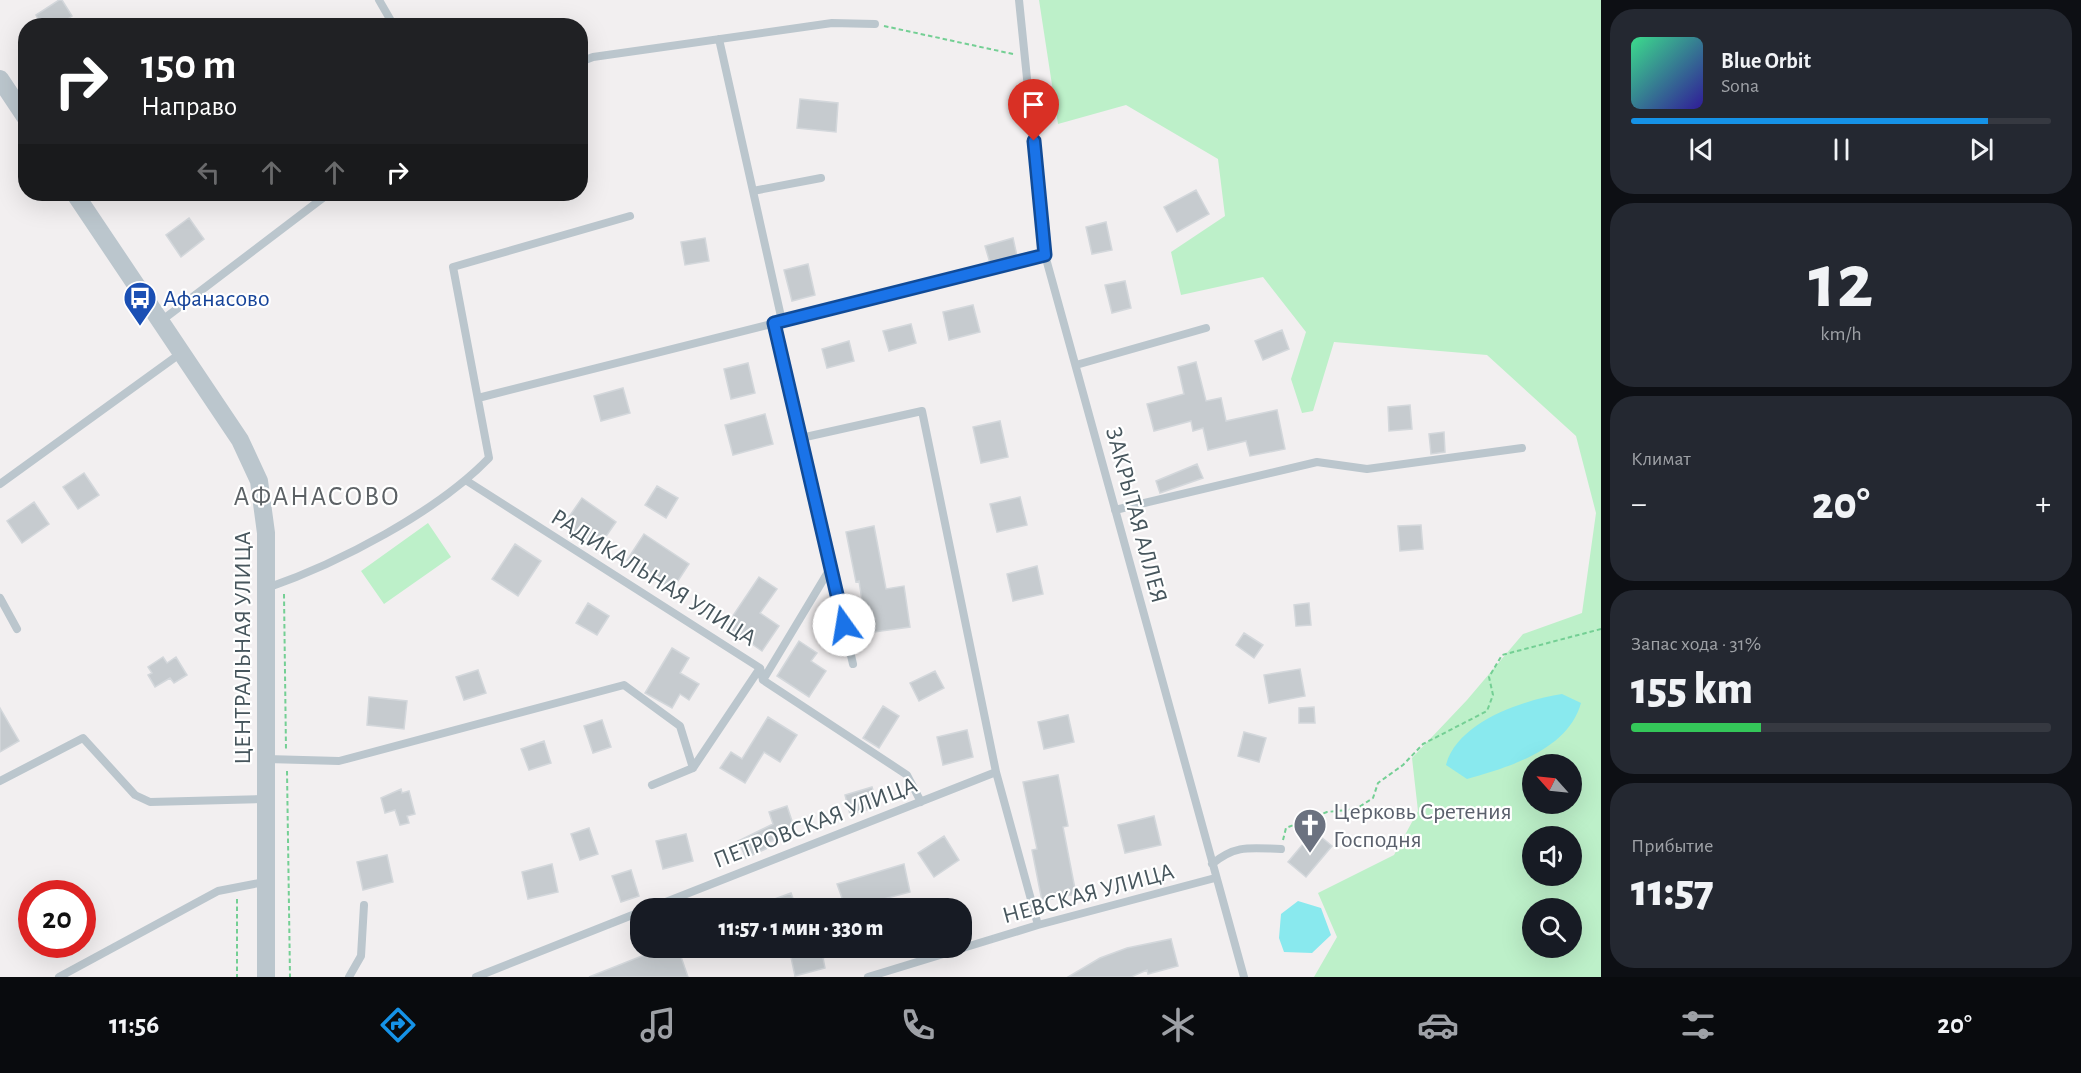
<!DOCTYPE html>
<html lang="ru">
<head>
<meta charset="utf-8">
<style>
	:root { --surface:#171b24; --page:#242831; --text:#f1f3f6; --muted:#9ea1a6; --line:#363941; --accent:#1592e7 }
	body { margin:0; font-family:"Alegreya Sans",sans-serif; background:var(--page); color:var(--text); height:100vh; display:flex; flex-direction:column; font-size:22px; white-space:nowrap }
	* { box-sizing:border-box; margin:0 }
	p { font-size:20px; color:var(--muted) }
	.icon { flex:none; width:33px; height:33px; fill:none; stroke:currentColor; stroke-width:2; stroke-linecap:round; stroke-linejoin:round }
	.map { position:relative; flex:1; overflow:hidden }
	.details { display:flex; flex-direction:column; gap:9px; padding:9px; background:#0d0f14; width:480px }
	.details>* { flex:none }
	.banner { position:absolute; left:18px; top:18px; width:570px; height:183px; border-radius:24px; box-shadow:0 6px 24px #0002; background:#202124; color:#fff; overflow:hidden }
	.needle { width:39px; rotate:297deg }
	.fabs { position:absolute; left:1522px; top:754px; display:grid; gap:12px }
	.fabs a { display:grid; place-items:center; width:60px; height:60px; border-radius:50%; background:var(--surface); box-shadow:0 6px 24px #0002; font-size:30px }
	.speed { position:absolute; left:18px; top:880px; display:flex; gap:12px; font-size:30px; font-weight:700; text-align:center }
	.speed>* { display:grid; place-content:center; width:78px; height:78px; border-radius:50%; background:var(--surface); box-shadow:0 6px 24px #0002; line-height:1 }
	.speed .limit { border:9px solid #d22; background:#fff; color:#111 }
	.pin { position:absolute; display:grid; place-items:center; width:51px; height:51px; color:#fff; margin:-62px -26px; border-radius:50% 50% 50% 0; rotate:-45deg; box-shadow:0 0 6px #0007 }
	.pin .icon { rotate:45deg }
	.me { position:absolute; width:66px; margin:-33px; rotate:347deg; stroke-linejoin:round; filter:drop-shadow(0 0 4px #0008) }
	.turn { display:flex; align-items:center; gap:21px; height:126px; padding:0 24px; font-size:27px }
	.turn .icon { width:78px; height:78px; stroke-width:2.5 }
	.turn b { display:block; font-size:42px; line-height:51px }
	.lanes { display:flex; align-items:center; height:57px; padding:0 24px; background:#0003; justify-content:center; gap:30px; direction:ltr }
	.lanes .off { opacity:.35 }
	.big { font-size:45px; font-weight:800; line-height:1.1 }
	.details .card { flex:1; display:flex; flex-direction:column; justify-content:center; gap:9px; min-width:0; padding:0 21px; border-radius:24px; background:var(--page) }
	.details .dial { align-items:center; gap:0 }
	.dial b { font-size:78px; line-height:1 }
	.song { display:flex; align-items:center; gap:18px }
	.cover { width:72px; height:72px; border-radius:9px; background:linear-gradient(135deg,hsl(150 70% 55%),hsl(250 70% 35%)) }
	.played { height:6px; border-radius:3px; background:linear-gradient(90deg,var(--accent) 85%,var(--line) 85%) }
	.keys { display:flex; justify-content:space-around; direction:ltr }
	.heat { display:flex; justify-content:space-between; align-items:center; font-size:33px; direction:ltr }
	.charge { height:9px; border-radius:4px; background:linear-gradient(90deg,#34c759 31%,var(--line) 0) }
	.trip { position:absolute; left:630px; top:898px; width:342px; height:60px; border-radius:24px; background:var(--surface); box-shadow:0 6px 24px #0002; font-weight:800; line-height:60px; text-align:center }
	.tab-bar { display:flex; height:96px; justify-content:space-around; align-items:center; background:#090b0e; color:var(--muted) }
	.tab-bar .icon { width:42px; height:42px }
	.tab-bar .active { color:var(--accent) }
	.tab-bar b { font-size:27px; color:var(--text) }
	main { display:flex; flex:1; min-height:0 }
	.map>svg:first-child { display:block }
</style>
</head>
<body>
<main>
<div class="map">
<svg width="1601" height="977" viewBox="0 0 1601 977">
	<rect width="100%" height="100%" fill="#f2eff0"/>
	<!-- green -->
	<path fill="#bdf0c9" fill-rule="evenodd" d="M1039 0H1601V977H1314L1337 937 1318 893 1394 855 1418 811 1412 758 1467 700 1523 634 1582 613 1596 513 1576 436 1487 355 1334 342 1313 411 1302 413 1291 379 1306 332 1263 277 1181 295 1171 252 1225 216 1218 159 1126 105 1058 124ZM1533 765H1572V804H1533ZM1533 837H1572V876H1533ZM1533 909H1572V948H1533Z
		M428 523 451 557 384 604 361 571Z"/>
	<!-- water -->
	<path fill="#89e9ee" d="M1562 694 1581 703C1568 750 1509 767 1467 779L1446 765C1457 722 1523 700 1562 694Z
		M1298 901 1321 908 1331 935 1312 953 1284 952 1279 938 1281 914Z"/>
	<!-- building -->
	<path fill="#c6cbcf" stroke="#d3d7db" stroke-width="1.5" d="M59 0H62L72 16 57 26H42L36 15Z
		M800 99 838 103 836 132 797 128Z
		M1196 190 1209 214 1177 232 1164 207Z
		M189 218 204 239 181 257 166 235Z
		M1106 222 1112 250 1092 254 1086 227Z
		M705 238 709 261 685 265 681 242Z
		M1013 238 1017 256 990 263 985 246Z
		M808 264 815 295 792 301 784 270Z
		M1125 281 1131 308 1112 313 1105 285Z
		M973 305 980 332 949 340 943 312Z
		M911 324 916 343 889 351 883 331Z
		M1282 330 1289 349 1263 360 1255 341Z
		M849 341 854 361 827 368 822 349Z
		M1196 362 1206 401 1221 398 1226 421 1277 410 1285 449 1250 456 1246 441 1208 450 1203 428 1193 431 1191 421 1154 431 1147 404 1184 394 1178 367Z
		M748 363 755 393 731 399 724 369Z
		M623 388 630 413 601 421 594 396Z
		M1410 405 1412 429 1389 431 1388 407Z
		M765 414 773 444 733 455 725 425Z
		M1000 421 1008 457 981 463 973 427Z
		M1444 432 1445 452 1431 454 1429 434Z
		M1197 464 1203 478 1160 493 1156 481Z
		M84 473 99 495 78 509 63 487Z
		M657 486 678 498 666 518 645 505Z
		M1020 497 1027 525 997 532 990 504Z
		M582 498 616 522 598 548 564 524Z
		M34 502 49 524 22 543 7 521Z
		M1421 525 1423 549 1400 551 1398 526Z
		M874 526 886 589 904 586 910 627 867 633 859 581 856 582 846 532Z
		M644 534 689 564 672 590 627 560Z
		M515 544 541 561 518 596 492 579Z
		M1037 566 1043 594 1013 601 1007 574Z
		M759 577 777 589 760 613 779 626 762 651 726 626Z
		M588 603 609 616 597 635 576 623Z
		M1309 603 1311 625 1296 626 1294 605Z
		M1244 633 1263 645 1254 658 1236 645Z
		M799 641 817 653 811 661 826 671 809 697 777 676Z
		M672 648 689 658 680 673 699 684 689 700 680 694 672 708 645 693Z
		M163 657 167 663 176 657 187 675 174 683 170 678 155 687 148 675 152 673 148 667Z
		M1300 669 1305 696 1269 703 1264 675Z
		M478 670 486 693 464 700 456 677Z
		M935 671 944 688 919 701 910 683Z
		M369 697 407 701 404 729 367 725Z
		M883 706 899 716 879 748 863 738Z
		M1314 707 1315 723H1299V708Z
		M0 708 19 741 0 752Z
		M1068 715 1074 742 1044 749 1038 722Z
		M768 717 797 735 780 762 764 752 745 783 720 768 731 752 742 759Z
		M602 720 611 747 593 753 584 726Z
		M967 730 973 757 943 765 937 737Z
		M1244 732 1266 738 1259 762 1238 756Z
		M544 741 551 763 529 770 521 749Z
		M1058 775 1068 826 1063 827 1076 894 1042 901 1032 850 1037 849 1023 782Z
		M872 787 878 807 850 814 845 795Z
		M401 789 402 793 409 791 415 814 407 816 409 823 400 825 395 810 385 813 381 798Z
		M787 806 796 833 769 842 772 846 746 858 738 841 773 824 769 812Z
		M1154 816 1161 845 1125 853 1118 825Z
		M589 828 598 854 580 860 571 834Z
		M1314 831 1332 846 1306 877 1288 862Z
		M686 834 693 861 663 869 656 841Z
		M944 836 959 860 934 877 918 853Z
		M387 855 393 882 363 890 357 862Z
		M552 864 558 892 528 899 522 872Z
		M904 864 910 892 846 909 837 884Z
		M631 870 639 896 621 902 612 876Z
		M791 893 797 909H776L772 900Z
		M1171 939 1178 966 1148 974 1147 970 1131 977H1068L1100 958 1127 948Z
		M662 948H678L688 977H589Z
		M789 948H846V949L823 958 825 968 795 976Z"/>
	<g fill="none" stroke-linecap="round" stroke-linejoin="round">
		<!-- path -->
		<path stroke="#74cf94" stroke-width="2" stroke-dasharray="4.5 3" stroke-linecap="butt" d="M884 26 1013 54
			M284 594 286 750
			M287 771 290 977
			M1283 840 1286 828 1327 812 1356 809 1373 798 1378 783 1403 765 1423 744 1487 711 1493 695 1489 677 1502 655 1601 629
			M237 899V977"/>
		<!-- service -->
		<path stroke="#bbc6cd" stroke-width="8" d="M379 0 394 26
			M1019 0 1045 255 1244 977
			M719 39 782 321
			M580 62 593 57 832 23 875 24
			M753 191 821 178
			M161 321 328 194
			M774 323 853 664
			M1076 365 1206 328
			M478 398 1045 255
			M801 438 922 411 996 772 1038 925
			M467 481 760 668 763 680 907 775 921 802
			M0 484 181 353
			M1115 510 1317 462 1367 469 1522 448
			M267 588C339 563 437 512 489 458L453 267 630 216
			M0 598 17 629
			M763 680 831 567
			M267 759 339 761 624 685 680 726 693 768 652 785
			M693 768 760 668
			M0 781 83 738 135 795 150 802 265 799
			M1212 864C1236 844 1251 848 1281 849
			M648 909 996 772
			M59 977 218 891 264 882
			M349 977 361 956 364 905
			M476 977 640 912
			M868 977 1038 925 1215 878"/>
		<!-- tertiary -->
		<path stroke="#bbc6cd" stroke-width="18" d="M0 79 26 118
			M75 194 240 440 259 481 266 533V977"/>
	</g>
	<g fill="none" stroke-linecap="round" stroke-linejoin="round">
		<!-- route casing -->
		<g stroke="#114b97" stroke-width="15">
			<path id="route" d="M844 625 774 323 1045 255 1034 141"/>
		</g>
		<!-- route -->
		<use href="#route" stroke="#1a73e8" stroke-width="10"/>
	</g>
	<!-- icons -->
	<defs>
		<g id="bus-pin" transform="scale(1.725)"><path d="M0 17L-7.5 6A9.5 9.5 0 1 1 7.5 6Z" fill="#1a4fb4" stroke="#fff"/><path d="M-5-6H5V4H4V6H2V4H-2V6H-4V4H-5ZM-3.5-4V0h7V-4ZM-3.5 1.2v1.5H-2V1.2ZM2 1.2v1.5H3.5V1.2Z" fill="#fff"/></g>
		<g id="church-pin" transform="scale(1.725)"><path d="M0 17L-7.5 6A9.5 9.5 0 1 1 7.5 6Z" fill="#6b7280" stroke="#fff"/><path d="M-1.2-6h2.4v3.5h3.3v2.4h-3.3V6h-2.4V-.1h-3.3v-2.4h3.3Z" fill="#fff"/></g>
	</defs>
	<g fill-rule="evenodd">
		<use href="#bus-pin" x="140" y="298"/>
		<use href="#church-pin" x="1310" y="825"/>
	</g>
	<g text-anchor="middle" stroke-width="4.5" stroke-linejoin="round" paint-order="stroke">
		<!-- transit labels -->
		<g font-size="24" fill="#164399" stroke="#fff" text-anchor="start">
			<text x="163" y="306">Афанасово</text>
		</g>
		<!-- street labels -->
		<g font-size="24" fill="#47565d" stroke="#fff">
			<text transform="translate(1137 515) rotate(75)" y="8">ЗАКРЫТАЯ АЛЛЕЯ</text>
			<text transform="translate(654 577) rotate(32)" y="8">РАДИКАЛЬНАЯ УЛИЦА</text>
			<text transform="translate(242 648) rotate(-90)" y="8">ЦЕНТРАЛЬНАЯ УЛИЦА</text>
			<text transform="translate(815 822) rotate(-21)" y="8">ПЕТРОВСКАЯ УЛИЦА</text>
			<text transform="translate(1088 893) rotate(-15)" y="8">НЕВСКАЯ УЛИЦА</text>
		</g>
		<!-- worship labels -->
		<g font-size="24" fill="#5b616d" stroke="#fff" text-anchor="start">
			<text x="1333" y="819">Церковь Сретения<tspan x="1333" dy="28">Господня</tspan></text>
		</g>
		<!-- quarter labels -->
		<g font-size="27" letter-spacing="1.5" fill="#5c6165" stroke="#fff">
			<text x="317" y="505">АФАНАСОВО</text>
		</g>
	</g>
</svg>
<div class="fabs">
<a><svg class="needle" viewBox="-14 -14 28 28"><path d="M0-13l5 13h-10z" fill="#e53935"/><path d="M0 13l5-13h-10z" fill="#9ea1a6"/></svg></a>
<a><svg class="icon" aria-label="sound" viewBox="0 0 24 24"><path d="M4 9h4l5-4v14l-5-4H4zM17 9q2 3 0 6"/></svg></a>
<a><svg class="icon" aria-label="search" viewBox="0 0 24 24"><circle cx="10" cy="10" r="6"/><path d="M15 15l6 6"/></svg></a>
</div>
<div class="speed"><div class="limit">20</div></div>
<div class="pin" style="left:1034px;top:141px;background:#d93025"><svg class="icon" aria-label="arrive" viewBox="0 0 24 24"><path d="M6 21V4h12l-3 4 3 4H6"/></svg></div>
<svg class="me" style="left:844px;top:625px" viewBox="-20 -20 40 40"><circle r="19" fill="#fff"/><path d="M0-13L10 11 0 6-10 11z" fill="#1a73e8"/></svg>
<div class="trip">11:57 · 1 мин · 330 m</div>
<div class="banner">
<div class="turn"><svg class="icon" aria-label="right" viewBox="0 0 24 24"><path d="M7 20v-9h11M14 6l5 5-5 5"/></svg><div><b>150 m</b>Направо</div></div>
<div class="lanes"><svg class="icon off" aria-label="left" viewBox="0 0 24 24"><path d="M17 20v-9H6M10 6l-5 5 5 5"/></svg><svg class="icon off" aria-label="ahead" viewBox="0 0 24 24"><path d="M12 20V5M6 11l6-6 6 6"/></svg><svg class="icon off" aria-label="ahead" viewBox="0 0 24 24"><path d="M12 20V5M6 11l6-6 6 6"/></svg><svg class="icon" aria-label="right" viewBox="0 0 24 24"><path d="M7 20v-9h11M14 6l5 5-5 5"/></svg></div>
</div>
</div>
<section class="details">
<div class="card">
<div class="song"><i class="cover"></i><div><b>Blue Orbit</b><p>Sona</p></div></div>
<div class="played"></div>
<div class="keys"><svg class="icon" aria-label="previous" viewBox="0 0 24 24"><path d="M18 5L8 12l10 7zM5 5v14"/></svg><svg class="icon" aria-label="pause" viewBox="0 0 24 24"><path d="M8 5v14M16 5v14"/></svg><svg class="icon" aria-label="next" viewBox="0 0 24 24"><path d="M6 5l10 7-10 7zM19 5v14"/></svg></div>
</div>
<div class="card dial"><b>12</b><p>km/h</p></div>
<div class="card"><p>Климат</p>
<div class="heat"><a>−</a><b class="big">20°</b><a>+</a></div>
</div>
<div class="card"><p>Запас хода · 31%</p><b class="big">155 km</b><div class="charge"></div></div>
<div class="card"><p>Прибытие</p><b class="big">11:57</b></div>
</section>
</main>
<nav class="tab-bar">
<b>11:56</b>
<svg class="icon active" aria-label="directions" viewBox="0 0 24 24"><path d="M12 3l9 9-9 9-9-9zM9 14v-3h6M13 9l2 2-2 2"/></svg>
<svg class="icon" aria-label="music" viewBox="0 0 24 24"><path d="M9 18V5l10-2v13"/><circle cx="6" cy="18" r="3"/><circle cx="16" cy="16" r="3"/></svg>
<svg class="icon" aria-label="phone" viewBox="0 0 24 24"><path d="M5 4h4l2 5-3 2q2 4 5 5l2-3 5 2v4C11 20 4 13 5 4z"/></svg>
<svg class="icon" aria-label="climate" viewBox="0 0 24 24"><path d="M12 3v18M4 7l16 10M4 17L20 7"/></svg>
<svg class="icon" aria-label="car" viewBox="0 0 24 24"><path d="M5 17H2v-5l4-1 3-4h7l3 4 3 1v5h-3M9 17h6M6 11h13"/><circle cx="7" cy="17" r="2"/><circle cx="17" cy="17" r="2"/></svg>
<svg class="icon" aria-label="filters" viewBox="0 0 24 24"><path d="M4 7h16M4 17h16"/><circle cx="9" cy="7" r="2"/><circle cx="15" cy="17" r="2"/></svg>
<b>20°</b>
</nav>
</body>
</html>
